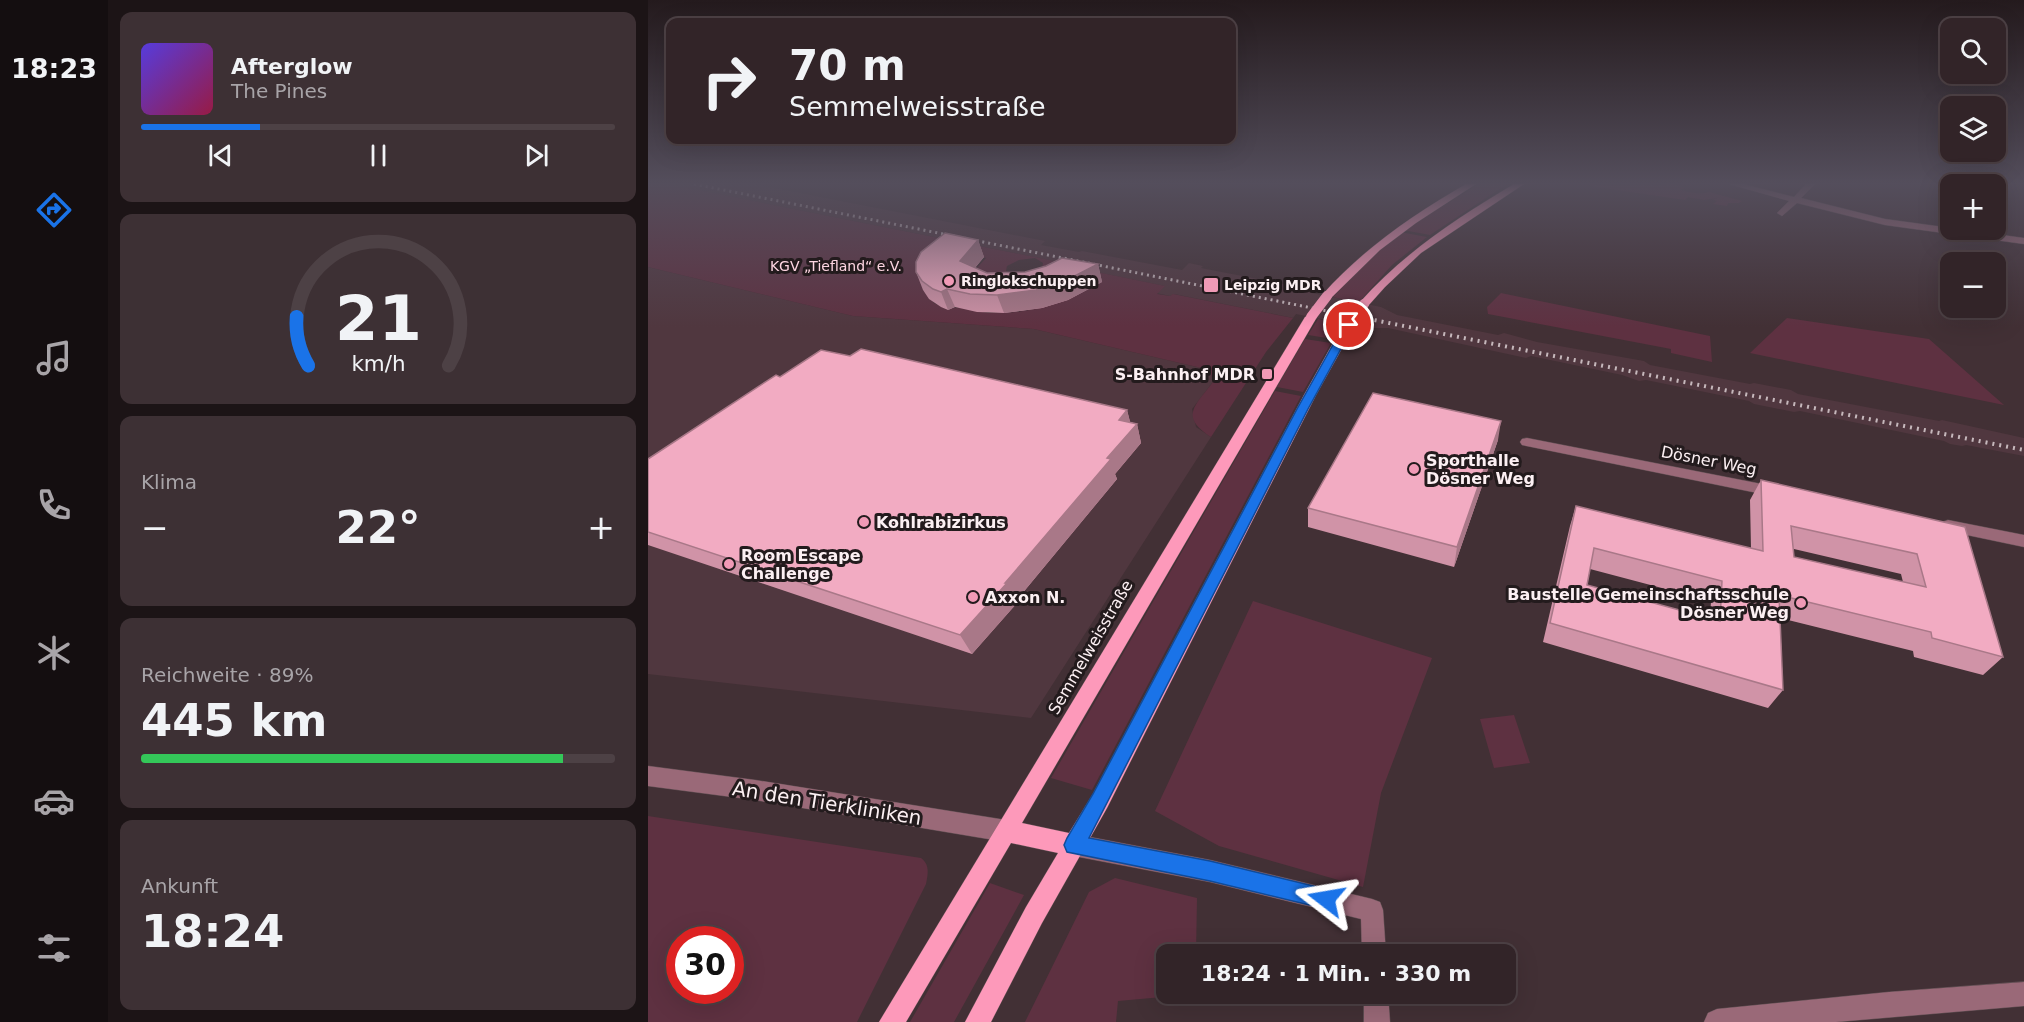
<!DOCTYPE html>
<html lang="de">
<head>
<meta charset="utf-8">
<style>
	:root { --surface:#322428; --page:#3d3034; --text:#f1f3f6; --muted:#a8a4a8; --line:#4d4145; --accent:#1a73e8 }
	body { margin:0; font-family:"DejaVu Sans",sans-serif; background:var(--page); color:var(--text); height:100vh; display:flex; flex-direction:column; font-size:22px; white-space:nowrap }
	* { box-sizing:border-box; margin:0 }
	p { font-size:20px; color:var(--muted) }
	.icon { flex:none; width:33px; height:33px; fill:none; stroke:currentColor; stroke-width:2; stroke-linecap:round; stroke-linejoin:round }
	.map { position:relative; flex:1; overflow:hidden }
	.sheet { display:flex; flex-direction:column; gap:12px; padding:12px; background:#1c1416; width:540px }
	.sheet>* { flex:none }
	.banner { position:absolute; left:18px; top:18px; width:570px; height:126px; border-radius:12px; box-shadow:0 6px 24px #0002,0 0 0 2px var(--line); background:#322428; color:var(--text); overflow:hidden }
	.tools { position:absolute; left:1292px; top:18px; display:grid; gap:12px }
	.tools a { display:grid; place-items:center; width:66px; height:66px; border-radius:12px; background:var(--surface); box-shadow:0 6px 24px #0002,0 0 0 2px var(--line); font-size:30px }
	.speed { position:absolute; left:18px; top:926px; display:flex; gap:12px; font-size:30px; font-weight:700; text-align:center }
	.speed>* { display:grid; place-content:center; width:78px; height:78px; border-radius:50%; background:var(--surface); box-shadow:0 6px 24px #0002,0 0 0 2px var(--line); line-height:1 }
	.speed .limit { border:9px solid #d22; background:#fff; color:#111 }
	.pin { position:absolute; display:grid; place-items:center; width:51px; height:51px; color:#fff; margin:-26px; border:3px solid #fff; border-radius:50%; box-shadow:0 2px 6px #0007 }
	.me { position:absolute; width:66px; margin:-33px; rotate:284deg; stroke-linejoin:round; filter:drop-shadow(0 0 4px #0008) }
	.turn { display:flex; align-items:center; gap:21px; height:126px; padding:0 24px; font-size:27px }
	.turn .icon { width:78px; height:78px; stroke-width:2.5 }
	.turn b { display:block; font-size:42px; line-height:51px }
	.big { font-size:45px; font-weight:600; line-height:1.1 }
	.sheet .card { flex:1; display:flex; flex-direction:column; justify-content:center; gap:9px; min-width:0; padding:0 21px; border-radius:12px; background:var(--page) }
	.sheet .dial { align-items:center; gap:0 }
	.dial svg { height:156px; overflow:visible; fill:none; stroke:var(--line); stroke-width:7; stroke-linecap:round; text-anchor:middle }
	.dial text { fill:var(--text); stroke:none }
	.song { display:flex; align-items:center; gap:18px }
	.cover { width:72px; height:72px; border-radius:9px; background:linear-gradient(135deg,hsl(250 70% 55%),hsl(340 70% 35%)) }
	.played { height:6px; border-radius:3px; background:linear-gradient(90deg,var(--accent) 25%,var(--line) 25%) }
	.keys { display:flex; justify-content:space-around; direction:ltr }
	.heat { display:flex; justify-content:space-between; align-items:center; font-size:33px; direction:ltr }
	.charge { height:9px; border-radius:4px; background:linear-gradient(90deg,#34c759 89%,var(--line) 0) }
	.trip { position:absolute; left:508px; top:944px; width:360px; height:60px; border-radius:12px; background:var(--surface); box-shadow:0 6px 24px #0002,0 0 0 2px var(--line); font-weight:600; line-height:60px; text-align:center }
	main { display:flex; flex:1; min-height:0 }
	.dock { display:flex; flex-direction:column; width:108px; justify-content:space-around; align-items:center; background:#140e10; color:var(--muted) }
	.dock .icon { width:42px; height:42px }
	.dock .current { color:var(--accent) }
	.dock b { font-size:27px; color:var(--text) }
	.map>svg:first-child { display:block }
</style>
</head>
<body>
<main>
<nav class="dock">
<b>18:23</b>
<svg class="icon current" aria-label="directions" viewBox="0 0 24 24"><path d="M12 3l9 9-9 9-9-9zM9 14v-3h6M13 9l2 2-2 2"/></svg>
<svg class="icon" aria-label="music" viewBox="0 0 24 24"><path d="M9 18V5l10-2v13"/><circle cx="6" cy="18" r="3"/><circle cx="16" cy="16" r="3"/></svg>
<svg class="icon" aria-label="phone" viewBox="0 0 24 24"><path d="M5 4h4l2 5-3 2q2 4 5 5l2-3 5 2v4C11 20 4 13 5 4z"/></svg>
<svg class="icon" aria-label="climate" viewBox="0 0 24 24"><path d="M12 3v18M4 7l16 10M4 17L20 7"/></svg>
<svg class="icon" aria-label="car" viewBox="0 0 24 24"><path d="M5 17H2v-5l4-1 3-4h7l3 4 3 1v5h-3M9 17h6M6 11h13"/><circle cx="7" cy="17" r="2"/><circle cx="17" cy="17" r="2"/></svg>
<svg class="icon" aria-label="filters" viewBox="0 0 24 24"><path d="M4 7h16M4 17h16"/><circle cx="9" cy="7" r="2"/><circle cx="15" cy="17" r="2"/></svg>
</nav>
<section class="sheet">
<div class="card">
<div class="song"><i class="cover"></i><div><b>Afterglow</b><p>The Pines</p></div></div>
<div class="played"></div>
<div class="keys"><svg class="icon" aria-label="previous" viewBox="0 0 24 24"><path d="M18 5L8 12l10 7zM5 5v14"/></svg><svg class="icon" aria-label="pause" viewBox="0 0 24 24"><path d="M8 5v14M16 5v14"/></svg><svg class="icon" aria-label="next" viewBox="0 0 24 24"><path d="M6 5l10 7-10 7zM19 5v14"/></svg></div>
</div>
<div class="card dial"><svg viewBox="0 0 100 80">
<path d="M14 69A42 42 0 1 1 86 69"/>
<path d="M14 69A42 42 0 0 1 8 44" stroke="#1a73e8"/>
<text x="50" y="56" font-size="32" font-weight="700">21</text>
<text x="50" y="72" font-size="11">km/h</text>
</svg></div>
<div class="card"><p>Klima</p>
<div class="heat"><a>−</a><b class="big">22°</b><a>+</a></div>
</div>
<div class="card"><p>Reichweite · 89%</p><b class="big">445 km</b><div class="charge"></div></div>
<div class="card"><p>Ankunft</p><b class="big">18:24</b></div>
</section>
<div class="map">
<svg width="1376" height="1022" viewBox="0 0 1376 1022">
	<rect width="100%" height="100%" fill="#423035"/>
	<!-- built -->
	<path fill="#50373f" d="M20 184H107L397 241 393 245 431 252 434 251 534 270 541 263 555 266 553 268 666 290 664 293 733 307 749 315 850 335 856 333 889 342 996 361 1002 365 1102 384 1106 383 1143 390 1150 394 1291 421 1294 420 1376 438V456L1318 445 1314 446 1302 444 1296 441 1152 411 1146 412 1106 404 1101 401 998 380 991 381 974 375 883 356 878 358 740 328H718L648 314 645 318 526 294 522 296 508 293 516 286 414 265 416 263Z
		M0 267 205 316 386 329 562 370 565 382 544 409 548 427 563 437 383 718 0 674Z"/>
	<!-- green -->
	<path fill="#5e3141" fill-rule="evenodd" d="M0 184H20L417 263 415 265 517 286 509 294 522 296 525 294 645 318 618 352 563 437C531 416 547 406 565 382L562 370 386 329 205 316 0 267ZM304 250 338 258 325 272 447 285C415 305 378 314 341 313 328 312 311 304 300 310L286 303 275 290ZM387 258 395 263 394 268 369 275 358 271 359 266 371 260Z
		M831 184H859L782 235 755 230Z
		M945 184 961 186 1026 184 1036 187 1033 190C1040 192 1053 195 1061 192L1094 201 1091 203H1080L1079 206 1065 204 1069 201 1064 199 1075 197 1056 200 1040 197 1037 200 942 186Z
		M752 232 779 237 744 265 710 303 685 297 717 262Z
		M853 293 1062 336 1064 362 1023 353V349L840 314 839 307Z
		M1139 318 1281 339 1356 405 1102 353Z
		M670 319 695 324 685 339 660 335Z
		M657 339 683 343 655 392 629 387Z
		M627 391 653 396 444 790 403 778Z
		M605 601 784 658 733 793 715 887 571 846 507 811Z
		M866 715 882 763 846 768 832 719Z
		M0 816 273 858C282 865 280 873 278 884L209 1022H0ZM32 939H82V990H32Z
		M467 878 549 898 548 954H519V993L548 994 470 1001 468 1022H377L441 892Z
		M342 883 376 895 306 1022H262Z"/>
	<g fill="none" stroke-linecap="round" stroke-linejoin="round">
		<!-- minor casing -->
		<g stroke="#604f53" stroke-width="1">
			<path id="minor" d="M1081 184H1095L1146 197 1158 184H1167L1153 198 1237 219 1376 238V244L1237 225 1149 203 1134 216 1129 213 1141 201Z
				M879 438 1129 487 1136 492 1129 497 874 445 872 442 874 439Z
				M1300 520 1376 535V547L1295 530 1292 526 1295 522Z
				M0 766 107 780 358 820 366 823 369 831 366 839 358 842 107 800 0 786Z
				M426 834 562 860 724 899 732 902 735 910 738 954H714L713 919 562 882 426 856 418 853 415 845 418 837Z
				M1376 982V1006L1188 1022H1056L1060 1013 1069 1009 1241 992Z
				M716 993H740L742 1022H716Z"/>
		</g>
		<!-- major casing -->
		<g stroke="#604f53" stroke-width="1">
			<path id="major" d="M818 184H828L768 223 732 250 683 298H675V294C716 248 765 215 818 184Z
				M866 184H876L773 253 737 287 720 306H712V302C757 252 809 218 866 184Z
				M663 314 669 317 374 823 421 833 445 794 656 395 695 325 697 323H705L707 325 668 395 459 808 394 923 343 1022H317L378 907 410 853 363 843 258 1022H231L657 317Z"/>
		</g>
		<!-- minor -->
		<use href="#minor" fill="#9a6978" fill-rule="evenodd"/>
		<!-- major -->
		<use href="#major" fill="#fd99ba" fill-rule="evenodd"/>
		<!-- rail-far1 -->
		<path stroke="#c6b8bc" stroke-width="3" stroke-dasharray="2 4" stroke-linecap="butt" d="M46 184 714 318"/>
		<!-- rail -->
		<path stroke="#c6b8bc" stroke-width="4" stroke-dasharray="2 5" stroke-linecap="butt" d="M706 316 1376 450"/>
		<!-- major-bridge-far1 casing -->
		<g stroke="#604f53" stroke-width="10" stroke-linecap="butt">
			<path id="major-bridge-far1" d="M663 317 679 296
				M706 318 716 304"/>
		</g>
		<!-- major-bridge casing -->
		<g stroke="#604f53" stroke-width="14" stroke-linecap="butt">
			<path id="major-bridge" d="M701 325 707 316"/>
		</g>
		<!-- major-bridge-far1 -->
		<use href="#major-bridge-far1" stroke="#fd99ba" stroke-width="10"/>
		<!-- major-bridge -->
		<use href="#major-bridge" stroke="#fd99ba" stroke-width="13"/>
	</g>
	<!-- wall -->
	<path fill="#d093a7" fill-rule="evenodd" d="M330 240 336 257 327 268 339 273 377 272 450 264 454 282 420 300 394 308 356 313 329 312 307 307 300 310 293 307 281 299 275 290 268 272Z
		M202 356 479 410 482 422 489 424 493 443 467 474 469 479 368 601 369 603 324 654 0 545V459L132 377Z
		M850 440 806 567 660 527V508Z
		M1113 480 1317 527 1355 657 1335 675 1266 657 1265 651 1132 618 1135 690 1120 708 895 642 922 526 928 506 1103 548 1102 500ZM1146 549 1253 574 1255 582 1146 557ZM942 569 1063 601 1062 619 939 585Z"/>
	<!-- shaded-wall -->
	<path fill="#a97888" d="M330 240 336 257 318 278 312 261Z
		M450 264 454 282 420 300 394 308 356 313 349 295Z
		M299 289 307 307 300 310 293 292Z
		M479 410 484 429 489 424 493 443 467 474 469 479 368 601 369 603 324 654 312 635 357 583 459 458 471 420Z
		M853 421 850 440 806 567 809 547Z"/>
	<!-- building -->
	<path fill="#f2abc2" stroke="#a97888" stroke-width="1.5" fill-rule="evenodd" d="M297 233 330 240 312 261 339 273 377 272 398 266 414 258 450 264 415 282 388 290 349 295 322 294 299 289 293 292 285 289 274 281 268 272V262L273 252Z
		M213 349 479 410 471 420 489 424 459 458 463 459 357 583H359L312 635 0 532V459L128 375 132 377 173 350 202 356Z
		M725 393 853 421 809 547 660 508Z
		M1113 480 1317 527 1355 657 1284 638 1283 632 1131 595 1135 690 902 623 928 506 1115 551ZM1143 526 1269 554 1278 587 1146 557ZM946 548 1074 581 1072 621 939 585Z"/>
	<!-- sky -->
	<linearGradient id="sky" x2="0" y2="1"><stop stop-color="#241a1d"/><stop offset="0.56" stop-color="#544e5c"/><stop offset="1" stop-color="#544e5c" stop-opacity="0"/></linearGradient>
	<rect width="1376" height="327" fill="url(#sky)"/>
	<!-- route -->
	<path fill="#1a73e8" stroke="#114b97" stroke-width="1.5" d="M701 322 706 325 660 409 441 838 562 861 678 889 685 892 688 899 685 906 678 909 562 881 419 852 416 845 419 838 445 794 649 409 696 325Z"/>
	<!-- markers -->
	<g fill="#f09ab6" stroke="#231b1d" stroke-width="2">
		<circle cx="301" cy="281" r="6"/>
		<rect x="555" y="277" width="16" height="16" rx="3"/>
		<rect x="613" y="368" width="12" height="12" rx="3"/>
		<circle cx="766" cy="469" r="6"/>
		<circle cx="216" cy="522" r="6"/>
		<circle cx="81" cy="564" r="6"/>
		<circle cx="325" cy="597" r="6"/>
		<circle cx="1153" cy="603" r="6"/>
	</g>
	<g text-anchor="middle" stroke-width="6" stroke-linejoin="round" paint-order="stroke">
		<!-- far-park labels -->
		<g font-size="14" fill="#fed6e2" stroke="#231b1d">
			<text x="188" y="271">KGV „Tiefland“ e.V.</text>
		</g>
		<!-- far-poi labels -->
		<g font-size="14" font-weight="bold" fill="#fcf0f3" stroke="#231b1d" text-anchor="start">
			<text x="313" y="286">Ringlokschuppen</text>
			<text x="576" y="290">Leipzig MDR</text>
		</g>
		<!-- poi labels -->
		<g font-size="16" font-weight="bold" fill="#fcf0f3" stroke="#231b1d" text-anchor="start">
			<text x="607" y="380" text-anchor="end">S-Bahnhof MDR</text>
			<text x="778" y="466">Sporthalle<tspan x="778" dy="18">Dösner Weg</tspan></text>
			<text x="228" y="528">Kohlrabizirkus</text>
			<text x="93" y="561">Room Escape<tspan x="93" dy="18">Challenge</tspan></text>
			<text x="1141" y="600" text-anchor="end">Baustelle Gemeinschaftsschule<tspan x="1141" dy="18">Dösner Weg</tspan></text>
			<text x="337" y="603">Axxon N.</text>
		</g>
		<!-- street labels -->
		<g font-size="16" fill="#fcf0f3" stroke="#231b1d">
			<text transform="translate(1061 460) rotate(11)" y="6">Dösner Weg</text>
			<text transform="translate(442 647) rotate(-60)" y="6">Semmelweisstraße</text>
		</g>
		<!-- near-street labels -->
		<g font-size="20" fill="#fcf0f3" stroke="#231b1d">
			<text transform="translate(179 803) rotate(9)" y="7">An den Tierkliniken</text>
		</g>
	</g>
</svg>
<div class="tools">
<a><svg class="icon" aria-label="search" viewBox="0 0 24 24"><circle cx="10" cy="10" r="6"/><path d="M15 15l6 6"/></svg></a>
<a><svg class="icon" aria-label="layers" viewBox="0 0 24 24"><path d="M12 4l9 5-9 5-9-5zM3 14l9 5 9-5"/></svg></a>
<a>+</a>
<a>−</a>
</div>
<div class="speed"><div class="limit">30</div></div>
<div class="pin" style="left:701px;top:325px;background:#d93025"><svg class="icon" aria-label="arrive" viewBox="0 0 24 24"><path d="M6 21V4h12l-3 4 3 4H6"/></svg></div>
<svg class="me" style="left:678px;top:899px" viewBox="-20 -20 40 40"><path d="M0-17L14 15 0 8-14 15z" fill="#1a73e8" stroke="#fff" stroke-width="4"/></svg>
<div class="trip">18:24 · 1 Min. · 330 m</div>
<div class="banner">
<div class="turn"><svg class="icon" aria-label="right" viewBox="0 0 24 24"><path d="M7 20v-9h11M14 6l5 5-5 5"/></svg><div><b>70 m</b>Semmelweisstraße</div></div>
</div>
</div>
</main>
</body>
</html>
